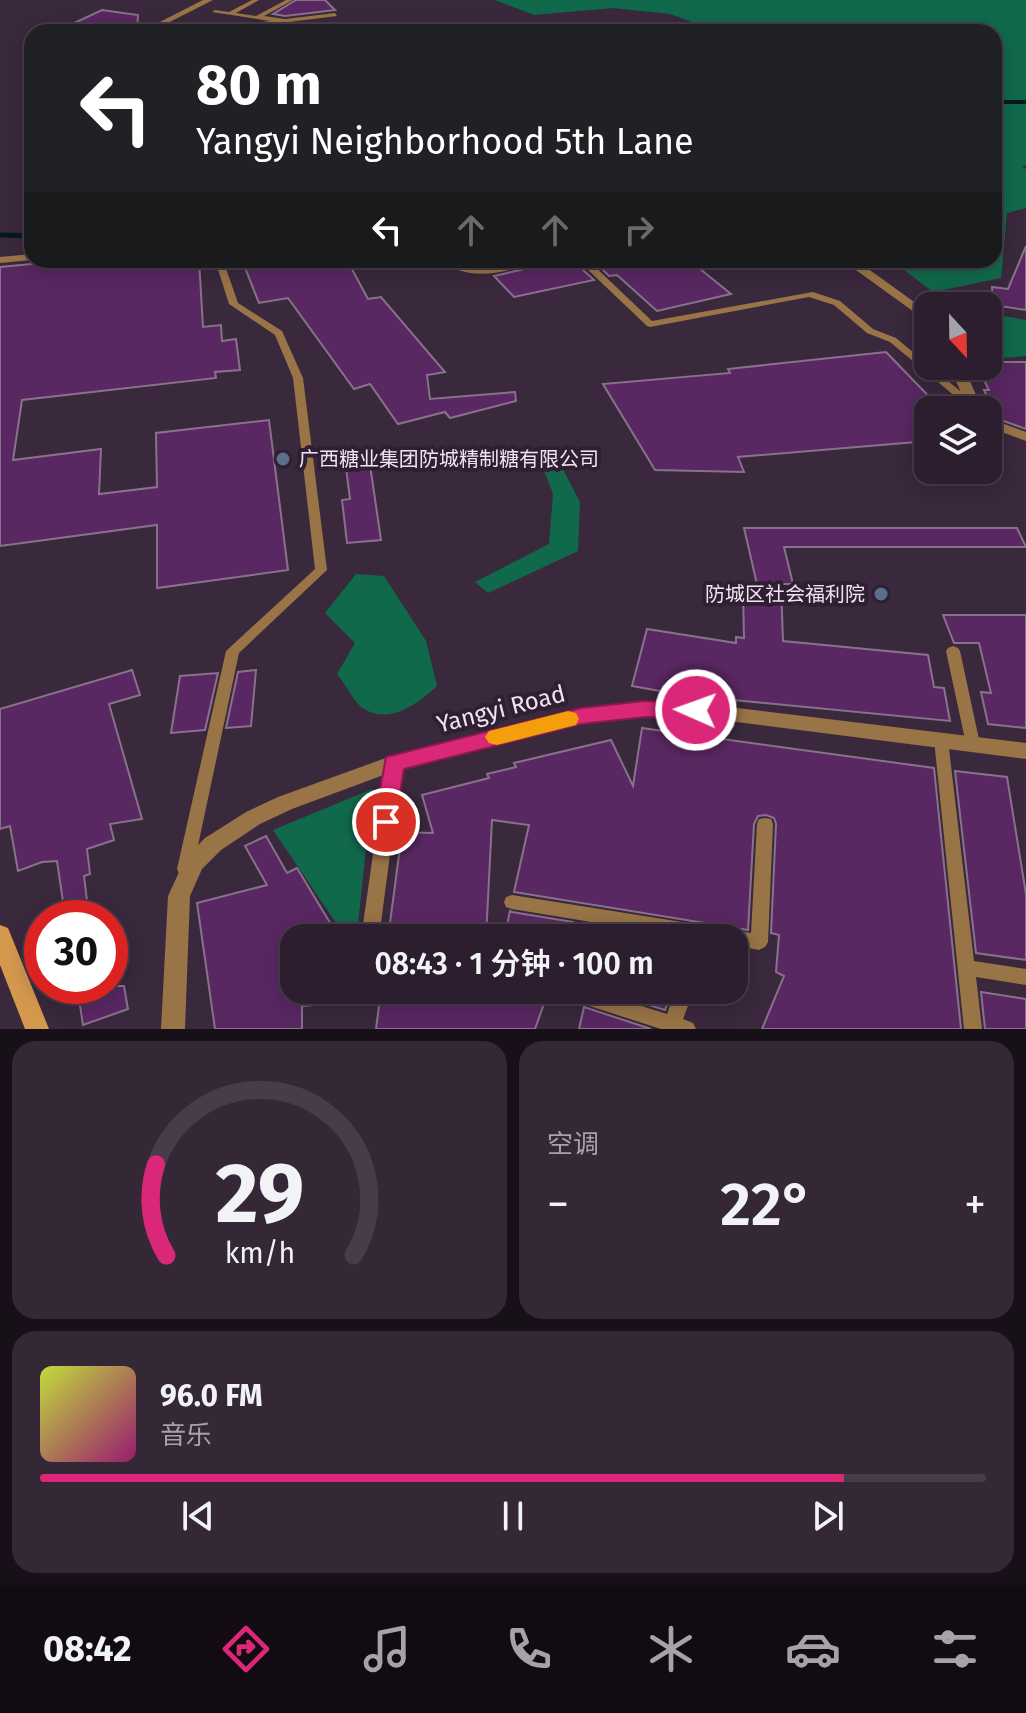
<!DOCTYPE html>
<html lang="zh">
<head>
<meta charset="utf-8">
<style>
	:root { --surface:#2c1e2e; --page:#342736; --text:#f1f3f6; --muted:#a6a2aa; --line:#483c4a; --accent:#db2777 }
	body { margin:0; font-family:"Fira Sans","Noto Sans SC",sans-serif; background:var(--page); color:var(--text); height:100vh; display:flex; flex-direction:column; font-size:30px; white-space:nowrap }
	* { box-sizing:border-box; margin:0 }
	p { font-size:26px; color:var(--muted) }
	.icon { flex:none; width:44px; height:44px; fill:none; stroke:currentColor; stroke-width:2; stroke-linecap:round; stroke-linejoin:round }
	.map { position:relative; height:1029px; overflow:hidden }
	.sheet { display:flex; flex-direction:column; gap:12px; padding:12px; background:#181019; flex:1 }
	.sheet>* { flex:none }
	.guide { position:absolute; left:24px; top:24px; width:978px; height:244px; border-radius:24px; box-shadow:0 4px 20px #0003,0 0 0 2px var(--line); background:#202124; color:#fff; overflow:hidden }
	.needle { width:52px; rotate:158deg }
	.tools { position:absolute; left:914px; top:292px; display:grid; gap:16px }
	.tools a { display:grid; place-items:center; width:88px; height:88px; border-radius:16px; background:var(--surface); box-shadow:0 4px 20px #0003,0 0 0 2px var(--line); font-size:40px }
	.speed { position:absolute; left:24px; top:900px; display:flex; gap:16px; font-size:40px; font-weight:700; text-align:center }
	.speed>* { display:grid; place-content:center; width:104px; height:104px; border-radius:50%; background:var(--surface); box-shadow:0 4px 20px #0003,0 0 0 2px var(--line); line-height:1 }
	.speed .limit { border:12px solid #d22; background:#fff; color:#111 }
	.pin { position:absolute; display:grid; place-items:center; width:68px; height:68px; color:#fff; margin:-34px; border:4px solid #fff; border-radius:50%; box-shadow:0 2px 8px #0007 }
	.me { position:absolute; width:88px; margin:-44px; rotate:272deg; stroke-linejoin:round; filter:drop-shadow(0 0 6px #0008) }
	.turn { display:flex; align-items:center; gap:28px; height:168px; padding:0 40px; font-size:36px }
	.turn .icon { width:104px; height:104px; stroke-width:2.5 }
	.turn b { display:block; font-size:56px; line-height:68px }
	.lanes { display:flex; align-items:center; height:76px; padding:0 40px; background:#0003; justify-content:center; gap:40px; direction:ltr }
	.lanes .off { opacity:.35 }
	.big { font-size:60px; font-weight:600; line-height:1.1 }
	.sheet .widget { flex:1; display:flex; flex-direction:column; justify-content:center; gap:12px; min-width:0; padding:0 28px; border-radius:24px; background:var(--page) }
	.sheet .dial { align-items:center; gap:0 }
	.dial svg { height:208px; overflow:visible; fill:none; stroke:var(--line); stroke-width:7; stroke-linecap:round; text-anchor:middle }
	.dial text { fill:var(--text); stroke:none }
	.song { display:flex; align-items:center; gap:24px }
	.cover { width:96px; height:96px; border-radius:12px; background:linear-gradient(135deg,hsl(70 70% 55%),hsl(320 70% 35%)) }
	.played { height:8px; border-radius:4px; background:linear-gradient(90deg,var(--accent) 85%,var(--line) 85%) }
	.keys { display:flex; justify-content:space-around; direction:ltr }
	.heat { display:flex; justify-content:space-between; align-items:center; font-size:44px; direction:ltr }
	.sheet .tiles { flex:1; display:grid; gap:12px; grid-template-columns:1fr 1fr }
	.widget:last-child { grid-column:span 2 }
	.trip { position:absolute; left:280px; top:924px; width:468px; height:80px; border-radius:24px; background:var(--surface); box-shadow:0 4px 20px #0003,0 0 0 2px var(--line); font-weight:600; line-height:80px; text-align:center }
	.tab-bar { display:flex; height:128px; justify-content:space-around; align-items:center; background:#120c12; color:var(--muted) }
	.tab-bar .icon { width:56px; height:56px }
	.tab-bar .selected { color:var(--accent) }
	.tab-bar b { font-size:36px; color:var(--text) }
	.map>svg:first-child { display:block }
</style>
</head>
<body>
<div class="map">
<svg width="1026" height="1029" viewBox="0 0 1026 1029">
	<rect width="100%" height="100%" fill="#3a283d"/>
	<!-- green -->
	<path fill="#11694c" d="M495 0H1026V165L1022 167 1026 169V208L1007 213 1001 278 933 292 891 260H994V32H708L714 30 670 14 613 8 534 15Z
		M997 315 1026 320V356L988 359V334Z
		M558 460 580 502 578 551 488 593 475 582 549 544 553 494 541 462Z
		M356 574 384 576 426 641 437 686C418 703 391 725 364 709 354 703 345 683 337 674L355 643 325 613Z
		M372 789 357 935 345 936 273 830Z"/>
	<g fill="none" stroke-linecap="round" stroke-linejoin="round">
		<!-- stream-far1 -->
		<path stroke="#08181a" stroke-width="4" d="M994 102H1026"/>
		<!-- stream -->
		<path stroke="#08181a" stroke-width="5" d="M0 235 32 236"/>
	</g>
	<!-- building -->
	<path fill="#592762" stroke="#88728b" stroke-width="2" d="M296 0H325L335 10 285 16 273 14Z
		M102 10 138 15 137 32H55Z
		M1026 246V310L993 305 992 287 1008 289Z
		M74 260H199L203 327 221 325 222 341 236 339 240 370 215 372 216 378 22 400 13 460 101 449 99 494 157 487 156 433 269 420 288 570 157 588V525L0 546V267Z
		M242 260H347L368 299 381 297 445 372 427 375 430 399 515 392 516 401 450 418 445 412 398 424 370 384 354 389 288 298 259 303Z
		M549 260H562L582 269 594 280 514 297 494 276 538 266Z
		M600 260H689L731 294 657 311 617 275 609 276 595 262Z
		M886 352 942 410H928V441L738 457 744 472 655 470 603 384 730 373 728 369Z
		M988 362H1026V429L998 419 984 390H989L977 366H988Z
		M369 458 381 540 347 543 342 500 350 499 345 460Z
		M744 528H1017L1026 547H784L793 584H781L783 641 928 655 934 687 944 688 950 721 682 695 632 686 647 629 736 643V637L744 638 743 592 759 593Z
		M943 615H1026V728L988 724 981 692 991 693 979 643H954Z
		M132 670 140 695 109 704 142 819 110 824 114 840 87 849 90 874 84 876 88 909 65 915 57 861 42 862 18 871 10 826 0 829V709Z
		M256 670 251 726 226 728 238 672Z
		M218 673 205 730 171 733 180 676Z
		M642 728 934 768 961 1029H762L784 976 776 972 779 935 771 933 776 824 774 818 766 815 758 816 754 824 748 930 514 892 529 825 492 820 486 938H388L402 832 433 833 422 795 489 778 487 774 516 767 514 763 611 740 633 786Z
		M955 771 1007 777 1026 894V960L976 953Z
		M266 836 287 873 297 868 335 931 322 938H294V990H337L338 1003 302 1006V1029H215L197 903 267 885 245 846Z
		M510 911 512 912 573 922 567 938H504Z
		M77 986H124L128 1009 83 1025Z
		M381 990H549L535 1029H376Z
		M601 990H673L665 1010Z
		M981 992 1026 999V1029H985Z
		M584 1007 651 1029H579Z"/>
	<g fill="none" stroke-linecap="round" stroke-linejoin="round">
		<!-- lane -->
		<path fill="#997447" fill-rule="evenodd" d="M252 0H259L236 13 256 16 286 0H293L264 16 285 19 335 13 337 16 289 22 295 28 342 23 345 25 298 32H277L289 29 283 23 233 29 231 26 270 21 212 12 215 10 229 12Z
			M32 254V260L0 263V257Z
			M215 260H223L238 303 282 331 303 378 327 570 239 653 193 869 191 874 185 876 179 874 177 869 226 651 315 569 293 378 275 335 229 304Z
			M442 260C455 260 466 268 480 268 503 269 524 260 546 260 539 264 530 265 522 267 495 274 464 280 442 260Z
			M565 260 590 262 652 321 813 292 840 301 873 329 896 338 977 405 972 408 968 407 890 342 867 333 834 305 809 297 650 327 647 326 584 266Z
			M953 646 958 648 960 651 980 744 978 748 973 750 968 748 966 744 946 651 948 648Z
			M941 734 946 736 948 740 974 961 1026 969V985L976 977 982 1029H964L934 740 936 736Z
			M394 757 399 759 402 763 379 938H361L386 763 389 759Z
			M765 818 771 819 773 824 768 942 765 947 759 950 734 945V938H688L512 909 506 907 504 902 506 897 512 895 751 933 757 824 759 819Z
			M556 990H591L667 1014 676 990H694L683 1019 693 1023 696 1029H661L565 998 559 996Z"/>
		<!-- street -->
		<path fill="#997447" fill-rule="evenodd" d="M203 0H213L150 32H140Z
			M842 260H856L928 312V322Z
			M949 366H963L983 410H969Z
			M988 418 1026 432V441L988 427Z
			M645 702 713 705 1026 743V759L713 719 645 716 581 723 397 770 292 809 260 824 221 850 202 869 190 896 185 1029H161L168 896 186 857 205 838 246 812 278 797 394 755 581 709Z"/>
		<!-- secondary -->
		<path fill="#d5994e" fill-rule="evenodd" d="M0 925 8 928 49 1029H25L0 965Z"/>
	</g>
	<!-- route -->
	<path fill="#db2777" stroke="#8e194d" stroke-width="2" d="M645 701 696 702 704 705 707 710 704 716 696 718 645 717 581 724 404 769 394 828 386 831 377 828 374 822 386 757 581 708Z"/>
	<!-- slow -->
	<path fill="#f59e0b" d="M568 711 576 713 579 719 576 725 497 745 489 743 485 737 489 731Z"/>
	<!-- markers -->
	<g fill="#5c6f8a" stroke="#301e33" stroke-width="3">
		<circle cx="283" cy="459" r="8"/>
		<circle cx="881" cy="594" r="8"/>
	</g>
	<g text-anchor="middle" stroke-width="8" stroke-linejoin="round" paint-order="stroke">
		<!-- poi labels -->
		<g font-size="20" fill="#efe3f1" stroke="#301e33" text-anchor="start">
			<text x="299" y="466">广西糖业集团防城精制糖有限公司</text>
			<text x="865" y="601" text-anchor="end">防城区社会福利院</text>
		</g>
		<!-- near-street labels -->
		<g font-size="24" fill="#efe3f1" stroke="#301e33">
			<text transform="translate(501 709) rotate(-14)" y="8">Yangyi Road</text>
		</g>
	</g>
</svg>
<div class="tools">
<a><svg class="needle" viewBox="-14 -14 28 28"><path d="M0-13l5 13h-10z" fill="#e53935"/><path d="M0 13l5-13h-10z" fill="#a6a2aa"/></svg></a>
<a><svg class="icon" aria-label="layers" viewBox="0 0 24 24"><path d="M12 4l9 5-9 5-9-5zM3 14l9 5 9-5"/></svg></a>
</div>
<div class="speed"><div class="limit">30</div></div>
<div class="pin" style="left:386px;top:822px;background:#d93025"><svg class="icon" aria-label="arrive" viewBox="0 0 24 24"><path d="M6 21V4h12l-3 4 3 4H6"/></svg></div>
<svg class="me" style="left:696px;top:710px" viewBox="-20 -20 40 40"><circle r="17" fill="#db2777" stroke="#fff" stroke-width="3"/><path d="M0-11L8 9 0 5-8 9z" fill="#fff"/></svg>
<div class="trip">08:43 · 1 分钟 · 100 m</div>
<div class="guide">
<div class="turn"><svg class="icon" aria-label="left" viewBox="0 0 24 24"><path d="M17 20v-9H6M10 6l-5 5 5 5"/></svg><div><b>80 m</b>Yangyi Neighborhood 5th Lane</div></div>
<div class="lanes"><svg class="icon" aria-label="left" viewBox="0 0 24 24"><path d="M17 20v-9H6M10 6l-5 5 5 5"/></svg><svg class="icon off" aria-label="ahead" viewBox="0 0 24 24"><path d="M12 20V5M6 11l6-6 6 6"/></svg><svg class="icon off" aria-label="ahead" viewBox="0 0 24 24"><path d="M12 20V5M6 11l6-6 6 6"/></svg><svg class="icon off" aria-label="right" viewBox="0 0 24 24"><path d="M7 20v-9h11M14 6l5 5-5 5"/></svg></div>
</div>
</div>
<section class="sheet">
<div class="tiles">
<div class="widget dial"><svg viewBox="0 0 100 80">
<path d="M14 69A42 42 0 1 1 86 69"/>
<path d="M14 69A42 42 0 0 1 10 34" stroke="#db2777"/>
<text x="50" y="56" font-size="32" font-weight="700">29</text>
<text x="50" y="72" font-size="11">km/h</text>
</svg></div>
<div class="widget"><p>空调</p>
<div class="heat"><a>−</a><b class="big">22°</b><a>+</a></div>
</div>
<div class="widget">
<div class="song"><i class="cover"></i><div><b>96.0 FM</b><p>音乐</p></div></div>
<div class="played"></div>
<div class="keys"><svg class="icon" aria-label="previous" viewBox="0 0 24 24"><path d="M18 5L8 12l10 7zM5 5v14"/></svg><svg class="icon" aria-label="pause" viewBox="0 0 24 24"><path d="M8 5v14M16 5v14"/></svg><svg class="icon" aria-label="next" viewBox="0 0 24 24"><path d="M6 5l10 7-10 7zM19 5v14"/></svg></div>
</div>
</div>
</section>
<nav class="tab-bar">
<b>08:42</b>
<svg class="icon selected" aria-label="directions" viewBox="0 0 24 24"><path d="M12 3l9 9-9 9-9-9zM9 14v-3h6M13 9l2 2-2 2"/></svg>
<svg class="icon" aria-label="music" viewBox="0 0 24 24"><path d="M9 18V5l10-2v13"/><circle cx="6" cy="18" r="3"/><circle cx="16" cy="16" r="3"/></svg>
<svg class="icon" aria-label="phone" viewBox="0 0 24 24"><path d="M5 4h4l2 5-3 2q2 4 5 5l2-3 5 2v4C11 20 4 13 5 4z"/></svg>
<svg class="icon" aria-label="climate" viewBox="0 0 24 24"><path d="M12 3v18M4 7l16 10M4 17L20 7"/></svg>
<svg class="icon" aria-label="car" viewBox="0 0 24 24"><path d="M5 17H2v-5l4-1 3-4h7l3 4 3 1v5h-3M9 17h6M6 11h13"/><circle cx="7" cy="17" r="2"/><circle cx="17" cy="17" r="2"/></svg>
<svg class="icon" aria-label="filters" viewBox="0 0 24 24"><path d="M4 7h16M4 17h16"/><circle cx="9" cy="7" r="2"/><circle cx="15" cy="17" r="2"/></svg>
</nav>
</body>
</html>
